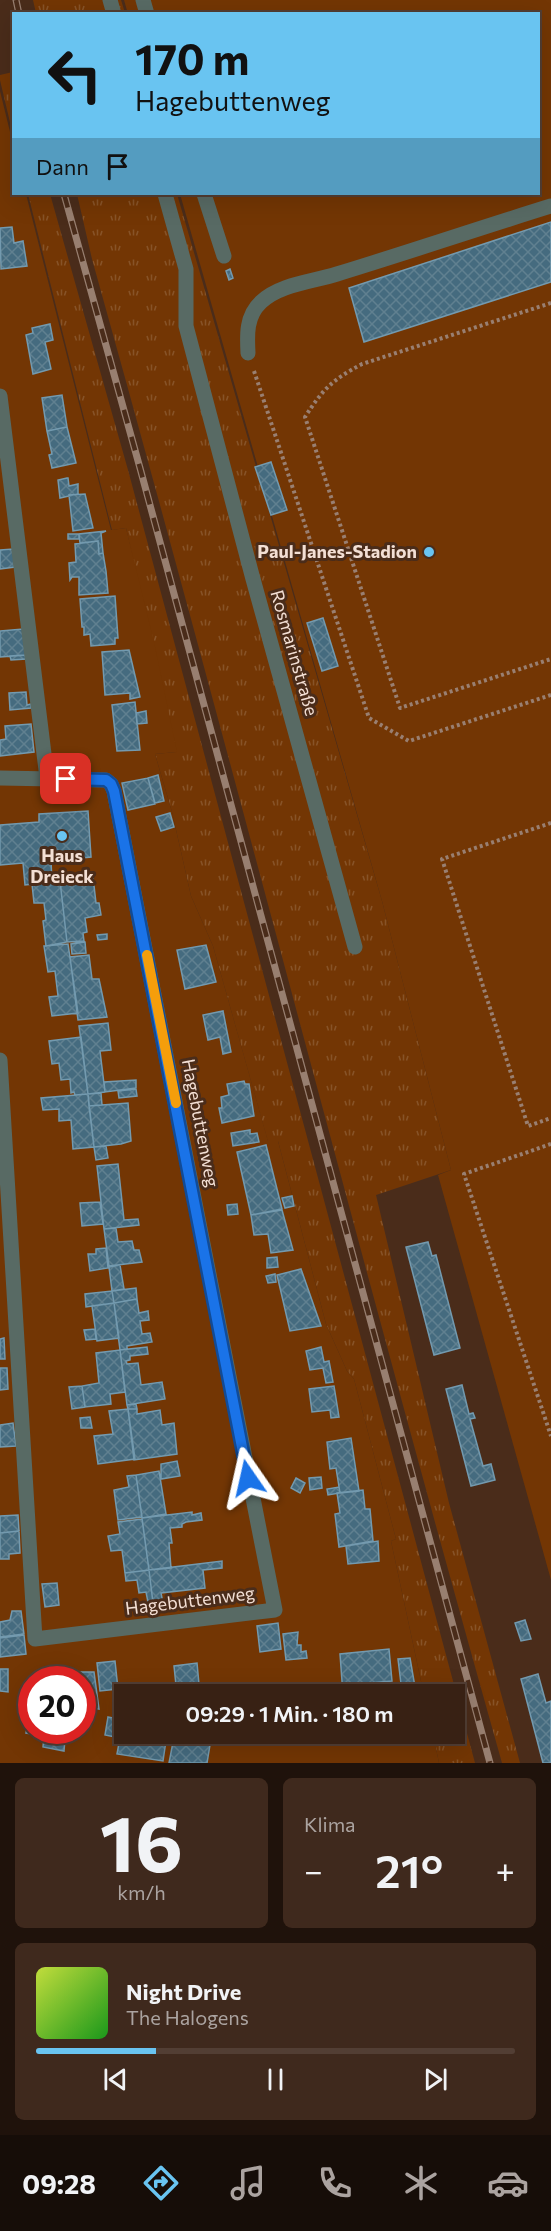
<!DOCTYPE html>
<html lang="de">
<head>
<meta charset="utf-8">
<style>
	:root { --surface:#382114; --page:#3f291d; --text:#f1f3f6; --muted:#aba3a0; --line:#523e34; --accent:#69c4f1 }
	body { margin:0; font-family:Commissioner,sans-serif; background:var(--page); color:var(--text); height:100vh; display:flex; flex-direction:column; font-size:22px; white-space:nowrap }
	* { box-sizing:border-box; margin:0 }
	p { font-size:20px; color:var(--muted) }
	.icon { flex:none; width:33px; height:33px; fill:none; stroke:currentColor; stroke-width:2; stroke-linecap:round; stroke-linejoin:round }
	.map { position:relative; height:1763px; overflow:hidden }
	.panel { display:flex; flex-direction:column; gap:15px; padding:15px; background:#1f120b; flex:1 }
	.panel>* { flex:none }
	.hud { position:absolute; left:12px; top:12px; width:528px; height:183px; border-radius:0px; box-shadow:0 6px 24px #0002,0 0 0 2px var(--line); background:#69c4f1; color:#111; overflow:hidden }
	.speed { position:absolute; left:18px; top:1666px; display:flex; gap:12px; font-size:30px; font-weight:700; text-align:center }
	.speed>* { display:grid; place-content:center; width:78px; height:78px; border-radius:50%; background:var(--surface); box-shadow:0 6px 24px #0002,0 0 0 2px var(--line); line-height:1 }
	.speed .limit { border:9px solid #d22; background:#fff; color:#111 }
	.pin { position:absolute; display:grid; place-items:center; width:51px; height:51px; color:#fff; margin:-26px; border-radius:12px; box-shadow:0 3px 9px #0006 }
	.me { position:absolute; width:66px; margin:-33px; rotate:349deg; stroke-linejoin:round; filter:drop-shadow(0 0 4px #0008) }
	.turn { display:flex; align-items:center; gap:21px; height:126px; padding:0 24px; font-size:27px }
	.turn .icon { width:78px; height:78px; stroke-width:2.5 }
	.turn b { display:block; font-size:42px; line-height:51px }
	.then { display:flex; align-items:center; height:57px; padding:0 24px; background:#0003; gap:12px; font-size:22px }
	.big { font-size:45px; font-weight:600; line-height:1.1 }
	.panel .widget { flex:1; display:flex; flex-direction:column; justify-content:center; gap:9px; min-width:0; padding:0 21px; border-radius:9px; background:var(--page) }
	.panel .dial { align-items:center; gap:0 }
	.dial b { font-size:78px; line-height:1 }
	.song { display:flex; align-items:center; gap:18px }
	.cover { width:72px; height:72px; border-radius:9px; background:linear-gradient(135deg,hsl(70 70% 55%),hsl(120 70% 35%)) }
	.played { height:6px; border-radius:3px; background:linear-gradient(90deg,var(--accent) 25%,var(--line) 25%) }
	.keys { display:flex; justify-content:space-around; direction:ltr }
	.heat { display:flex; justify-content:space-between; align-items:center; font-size:33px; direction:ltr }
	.panel .tiles { flex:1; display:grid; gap:15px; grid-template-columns:1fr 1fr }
	.widget:last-child { grid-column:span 2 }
	.trip { position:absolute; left:114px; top:1684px; width:351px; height:60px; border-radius:0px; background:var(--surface); box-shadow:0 6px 24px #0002,0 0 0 2px var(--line); font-weight:600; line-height:60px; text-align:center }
	.tabs { display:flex; height:96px; justify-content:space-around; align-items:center; background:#160d08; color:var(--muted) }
	.tabs .icon { width:42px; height:42px }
	.tabs .current { color:var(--accent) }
	.tabs b { font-size:27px; color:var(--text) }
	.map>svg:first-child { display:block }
</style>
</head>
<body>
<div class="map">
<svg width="551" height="1763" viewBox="0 0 551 1763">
	<defs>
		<pattern id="grass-tufts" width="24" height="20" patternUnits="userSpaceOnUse" patternTransform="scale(1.5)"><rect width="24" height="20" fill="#733604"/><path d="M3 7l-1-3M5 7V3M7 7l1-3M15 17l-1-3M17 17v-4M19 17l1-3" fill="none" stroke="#875328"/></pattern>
		<pattern id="building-cross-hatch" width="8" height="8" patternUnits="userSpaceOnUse" patternTransform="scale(1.5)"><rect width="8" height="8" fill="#456b7f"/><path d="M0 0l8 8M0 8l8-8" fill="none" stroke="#608090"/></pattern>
	</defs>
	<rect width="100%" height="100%" fill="#4a2c1a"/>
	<!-- grass -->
	<path fill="url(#grass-tufts)" d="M33 0H121L125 13H36Z
		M13 72H14L13 135 0 80V75Z
		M28 194H50L128 470 475 1763H439L433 1734H454V1695H424L391 1541 396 1539 354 1379 347 1371 326 1324 278 1141 268 1142 213 946 191 896 172 812 155 754 176 752 126 528 112 530Z
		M77 194H177L382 901 451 1170 376 1195 449 1503 520 1763H502C361 1263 232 759 92 259Z"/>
	<!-- green -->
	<path fill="#733604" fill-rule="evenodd" d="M124 0H551V1580L438 1175 451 1170 382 901 180 194H538V14H128Z
		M0 91 13 144 14 194H26L111 530 126 528 154 642 177 752 155 754 172 812 191 896 213 946 268 1141H278L326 1324 347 1371 354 1379 396 1539 391 1541 424 1695H124V1734H433L439 1763H0ZM32 1680H82V1731H32Z"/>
	<!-- building -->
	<path fill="url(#building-cross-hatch)" stroke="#739aaf" stroke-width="1.5" d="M551 222V282L364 342 349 288Z
		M12 227 14 243 23 241 27 266 1 269 0 228Z
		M230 269 233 278 229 280 226 271Z
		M50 324 53 340 45 342 51 369 33 374 26 335 33 333 32 328Z
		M62 395 67 427 47 431 42 398Z
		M67 427 76 463 52 468 49 455 52 454 47 431Z
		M271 462 287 510 271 515 255 467Z
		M67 478H68L69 486 78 484V494L60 498 58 480Z
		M85 494 93 528 73 531 69 495Z
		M106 531 101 533 103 553 99 554 98 541 80 543 79 534Z
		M68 534H79V539H68Z
		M98 541 99 554 103 553 106 571 108 593 79 595V577H72L70 580 69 563 76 562 75 544Z
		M13 549 15 567 0 569V550Z
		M115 596 118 638H115V644L91 646 90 634 84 635V627H82L80 599Z
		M323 618 338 666 322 671 307 623Z
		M23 629 26 655 0 657V631Z
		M129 650 140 697 130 699V693L105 695 102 652Z
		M25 655 26 659 11 660 10 656Z
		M26 692 27 705 31 704V708L10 710 9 693Z
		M135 702 140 750 117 751 112 705Z
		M146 711 147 723 137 724 136 713Z
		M31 724 34 752 0 756V740L6 739 5 726Z
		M158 775 164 801 155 803 148 778Z
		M148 778 155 804 128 810 122 783Z
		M88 811 91 857 51 861 52 882 25 885 23 863 0 865V825L39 822V814Z
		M170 813 174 827 161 831 156 817Z
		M93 877 96 903H99L101 915 85 918 87 932 83 933 84 941 67 942 60 881Z
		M60 881 67 942 46 946 43 921 46 920 44 903H34L32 884Z
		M107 934V939L98 940 97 935Z
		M85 942 86 953 72 954 71 944Z
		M68 944 78 1013 52 1016 49 997 58 996 55 971 48 972 44 946Z
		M206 945 216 982 185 989 177 950Z
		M89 955 92 979H99L107 1017 78 1020 70 957Z
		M223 1011 231 1052 223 1054 220 1037 208 1040 203 1015Z
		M108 1023 111 1050 100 1051 105 1092 88 1094 79 1026Z
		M81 1037 88 1094 75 1095 74 1092 71 1093 70 1079 61 1080 59 1063 52 1064 49 1041Z
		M136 1080V1088L105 1092 104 1082Z
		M244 1081 245 1084H249L254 1116 222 1123 219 1108H222L221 1097 229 1095 227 1084Z
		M136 1089 137 1096 119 1098 118 1091Z
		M101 1093 102 1105 89 1106 88 1094Z
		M88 1094 94 1147 73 1149 71 1120 59 1121V1109L43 1110 41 1098Z
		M128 1103 131 1141 121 1144 94 1147 89 1106Z
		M250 1130V1134L257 1133 259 1142 233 1146 231 1133Z
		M266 1145 282 1209 251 1215 237 1152Z
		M106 1146 108 1158 96 1160 94 1147Z
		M118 1164 124 1220 138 1219 139 1225 104 1229 97 1166Z
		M292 1196 294 1206 285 1208 282 1198Z
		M100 1202 103 1224 82 1226 80 1203Z
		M237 1204 238 1214 228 1215 227 1205Z
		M282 1210 293 1250 271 1253 268 1234 254 1235 251 1215Z
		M116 1228 118 1242 132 1241 134 1250H139L142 1262 109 1266 104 1229Z
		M428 1242 432 1256 436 1255 460 1348 434 1355 406 1247Z
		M106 1248 108 1268 90 1271 88 1254H96V1249Z
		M277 1257 278 1267 267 1268V1258Z
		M120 1265 124 1289 112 1291 109 1267Z
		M301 1269 321 1326 290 1331 277 1275Z
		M275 1274 276 1282 268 1283 266 1276Z
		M136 1288 137 1299 114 1303 112 1291Z
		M112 1291 114 1303 86 1307 85 1294Z
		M137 1299 139 1313 148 1311 149 1320 140 1321 142 1334 150 1333 152 1342 127 1346V1349L120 1350 114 1303Z
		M114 1303 119 1338 97 1341 92 1306Z
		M95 1329 96 1339 86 1340 84 1330Z
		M4 1338 5 1359H0V1339Z
		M147 1347 148 1354 130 1356V1360L126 1361 127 1364 138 1363 141 1385 162 1382 165 1399 127 1405 120 1350Z
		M321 1347 324 1362 329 1361 333 1382 326 1383 323 1368 310 1370 306 1351Z
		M120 1350 125 1392 110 1394 111 1404 85 1407 82 1386 99 1383 96 1353Z
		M0 1368H7L8 1389 0 1390Z
		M462 1385 469 1414 473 1413 475 1418 470 1419 483 1466 491 1464 495 1480 471 1486 446 1389Z
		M82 1386 85 1407 72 1409 69 1387Z
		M334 1386 339 1417 331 1418 330 1410 312 1412 309 1389Z
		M136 1404 137 1409H128L127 1405Z
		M128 1409H137V1414L160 1410 162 1425 174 1423 177 1454 134 1460Z
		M128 1409 135 1459 98 1464 94 1436 113 1434 109 1411Z
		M90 1417 92 1428H81L80 1418Z
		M13 1423 16 1446 0 1447V1425Z
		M351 1438 359 1491 340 1493 336 1468 330 1469 327 1442Z
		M177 1461 180 1476 161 1479V1464Z
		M159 1471 166 1514 142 1518 136 1475Z
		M136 1475 142 1517 118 1520 114 1490 129 1487 127 1476Z
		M321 1477 322 1488 310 1490 309 1478Z
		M296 1478 305 1483 300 1493 291 1488Z
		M339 1487 340 1493 328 1495 327 1489Z
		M363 1490 365 1509H370L373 1541 339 1547 335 1514 340 1513 337 1493Z
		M192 1512V1515L201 1513 202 1520 186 1522 182 1524V1527L170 1528 172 1543H169L171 1568 149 1570 142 1518Z
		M18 1515 19 1531 0 1533V1516Z
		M142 1519 149 1570 125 1573 122 1550 111 1551 108 1536 120 1534 118 1522Z
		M19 1531 20 1553 9 1554V1559H0V1533Z
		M378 1541 379 1561 348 1564 346 1546Z
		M222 1561V1568L203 1570 205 1588 161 1593 164 1608 161 1612 154 1611 149 1570Z
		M149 1570 154 1611 141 1612 140 1603 148 1602 146 1592 139 1593 137 1580 126 1581 125 1573Z
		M57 1583 59 1605 45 1607 42 1584Z
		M12 1611H21L24 1634 0 1637V1622L10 1620Z
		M525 1620 531 1639 521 1641 515 1623Z
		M278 1623 281 1649 260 1652 257 1626Z
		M298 1632 297 1645H301V1652L306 1651 307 1658 286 1660 283 1634Z
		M24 1635 26 1654 0 1657V1638Z
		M389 1649 392 1681 359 1684 360 1693 343 1695 340 1654Z
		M410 1658 415 1687 401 1684 398 1659Z
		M115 1661 118 1689 100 1691 97 1663Z
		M197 1663 200 1695H177L174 1666Z
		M0 1669H8V1692L0 1691Z
		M74 1672H94L99 1709 82 1706V1680H74Z
		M538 1674 546 1703 551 1701V1763H543L521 1679Z
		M31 1702 32 1731H67L66 1739 26 1733Z
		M108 1717 124 1720V1734H167L163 1761 117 1754 120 1738 105 1735Z
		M298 1734 315 1735 313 1742 297 1740Z
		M44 1736 65 1739 64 1751 43 1747Z
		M173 1742 189 1745 190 1742 210 1745 207 1763H169Z"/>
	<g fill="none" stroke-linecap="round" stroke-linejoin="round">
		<!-- path -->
		<path stroke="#997f71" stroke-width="4" stroke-dasharray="3 3" stroke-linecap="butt" d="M551 303 362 364C332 380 323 389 305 417L400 708 551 659
			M254 371 369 718 409 741 551 695
			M551 823 442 859 528 1126 551 1118
			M551 1144 464 1174 551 1436"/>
		<!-- lane -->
		<path stroke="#586a64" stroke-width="15" d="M110 0 114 14
			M143 0 147 14
			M165 194 186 269V326L253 579 355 947
			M204 194 224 256
			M248 353C247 335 246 316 261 302 280 284 312 282 337 274 409 252 480 228 551 206
			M0 396 47 778
			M0 778 106 780 111 784 114 791 275 1610 35 1639 0 1060"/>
		<!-- rail casing -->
		<g stroke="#987f70" stroke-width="7">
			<path id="rail" d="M16 0 19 14
				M64 194 140 468 490 1763"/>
		</g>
		<!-- rail -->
		<use href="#rail" stroke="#4a2c1a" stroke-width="4.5" stroke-dasharray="14" stroke-linecap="butt"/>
	</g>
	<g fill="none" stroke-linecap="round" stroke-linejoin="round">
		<!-- route casing -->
		<g stroke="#114b97" stroke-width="15">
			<path id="route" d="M66 779 106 780 111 784 114 791 248 1478"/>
		</g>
		<!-- route -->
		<use href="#route" stroke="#1a73e8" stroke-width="10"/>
		<!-- slow -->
		<path stroke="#f59e0b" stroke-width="10" d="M147 955 176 1103"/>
	</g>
	<!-- markers -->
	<g fill="#69c4f1" stroke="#4a2c1a" stroke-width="2">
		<circle cx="429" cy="552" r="6"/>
		<circle cx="62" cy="836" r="6"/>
	</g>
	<g text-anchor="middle" stroke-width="6" stroke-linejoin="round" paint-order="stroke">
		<!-- poi labels -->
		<g font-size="18" font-weight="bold" fill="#f3dfd4" stroke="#4a2c1a" text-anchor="end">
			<text x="417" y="558">Paul-Janes-Stadion</text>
			<text x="62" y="862" text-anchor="middle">Haus<tspan x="62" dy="21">Dreieck</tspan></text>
		</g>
		<!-- street labels -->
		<g font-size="18" fill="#f3dfd4" stroke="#4a2c1a">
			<text transform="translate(294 653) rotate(74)" y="6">Rosmarinstraße</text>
			<text transform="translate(200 1123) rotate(79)" y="6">Hagebuttenweg</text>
			<text transform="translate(190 1601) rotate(-7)" y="6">Hagebuttenweg</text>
		</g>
	</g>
</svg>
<div class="speed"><div class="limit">20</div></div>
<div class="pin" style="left:66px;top:779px;background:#d93025"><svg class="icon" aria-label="arrive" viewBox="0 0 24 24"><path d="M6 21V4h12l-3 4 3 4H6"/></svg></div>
<svg class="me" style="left:248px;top:1478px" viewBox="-20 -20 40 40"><path d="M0-17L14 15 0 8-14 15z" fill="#1a73e8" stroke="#fff" stroke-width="4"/></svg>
<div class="trip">09:29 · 1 Min. · 180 m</div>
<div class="hud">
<div class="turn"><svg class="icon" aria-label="left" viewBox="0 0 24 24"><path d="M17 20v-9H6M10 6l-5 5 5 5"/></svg><div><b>170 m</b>Hagebuttenweg</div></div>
<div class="then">Dann<svg class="icon" aria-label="arrive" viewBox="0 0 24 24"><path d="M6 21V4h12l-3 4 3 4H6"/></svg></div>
</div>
</div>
<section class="panel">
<div class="tiles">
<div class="widget dial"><b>16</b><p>km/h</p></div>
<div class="widget"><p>Klima</p>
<div class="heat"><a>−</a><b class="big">21°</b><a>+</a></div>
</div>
<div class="widget">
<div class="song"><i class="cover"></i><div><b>Night Drive</b><p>The Halogens</p></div></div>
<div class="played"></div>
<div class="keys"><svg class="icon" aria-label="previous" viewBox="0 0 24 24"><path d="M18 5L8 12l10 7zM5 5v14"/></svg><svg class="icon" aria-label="pause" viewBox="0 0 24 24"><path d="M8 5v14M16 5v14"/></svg><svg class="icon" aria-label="next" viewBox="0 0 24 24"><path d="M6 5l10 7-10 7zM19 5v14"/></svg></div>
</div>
</div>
</section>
<nav class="tabs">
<b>09:28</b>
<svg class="icon current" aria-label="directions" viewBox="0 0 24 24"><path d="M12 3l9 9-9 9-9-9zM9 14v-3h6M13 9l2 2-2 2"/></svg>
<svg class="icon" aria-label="music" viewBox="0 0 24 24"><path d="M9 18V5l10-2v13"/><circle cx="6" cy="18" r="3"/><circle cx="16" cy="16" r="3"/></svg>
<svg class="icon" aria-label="phone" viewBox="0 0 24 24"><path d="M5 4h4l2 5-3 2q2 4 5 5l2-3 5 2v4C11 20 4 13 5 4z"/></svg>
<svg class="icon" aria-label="climate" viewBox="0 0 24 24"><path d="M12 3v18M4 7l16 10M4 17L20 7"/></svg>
<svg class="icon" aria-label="car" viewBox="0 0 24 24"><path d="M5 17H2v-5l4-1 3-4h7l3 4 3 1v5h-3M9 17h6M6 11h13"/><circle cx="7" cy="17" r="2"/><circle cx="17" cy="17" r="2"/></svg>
</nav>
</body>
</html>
